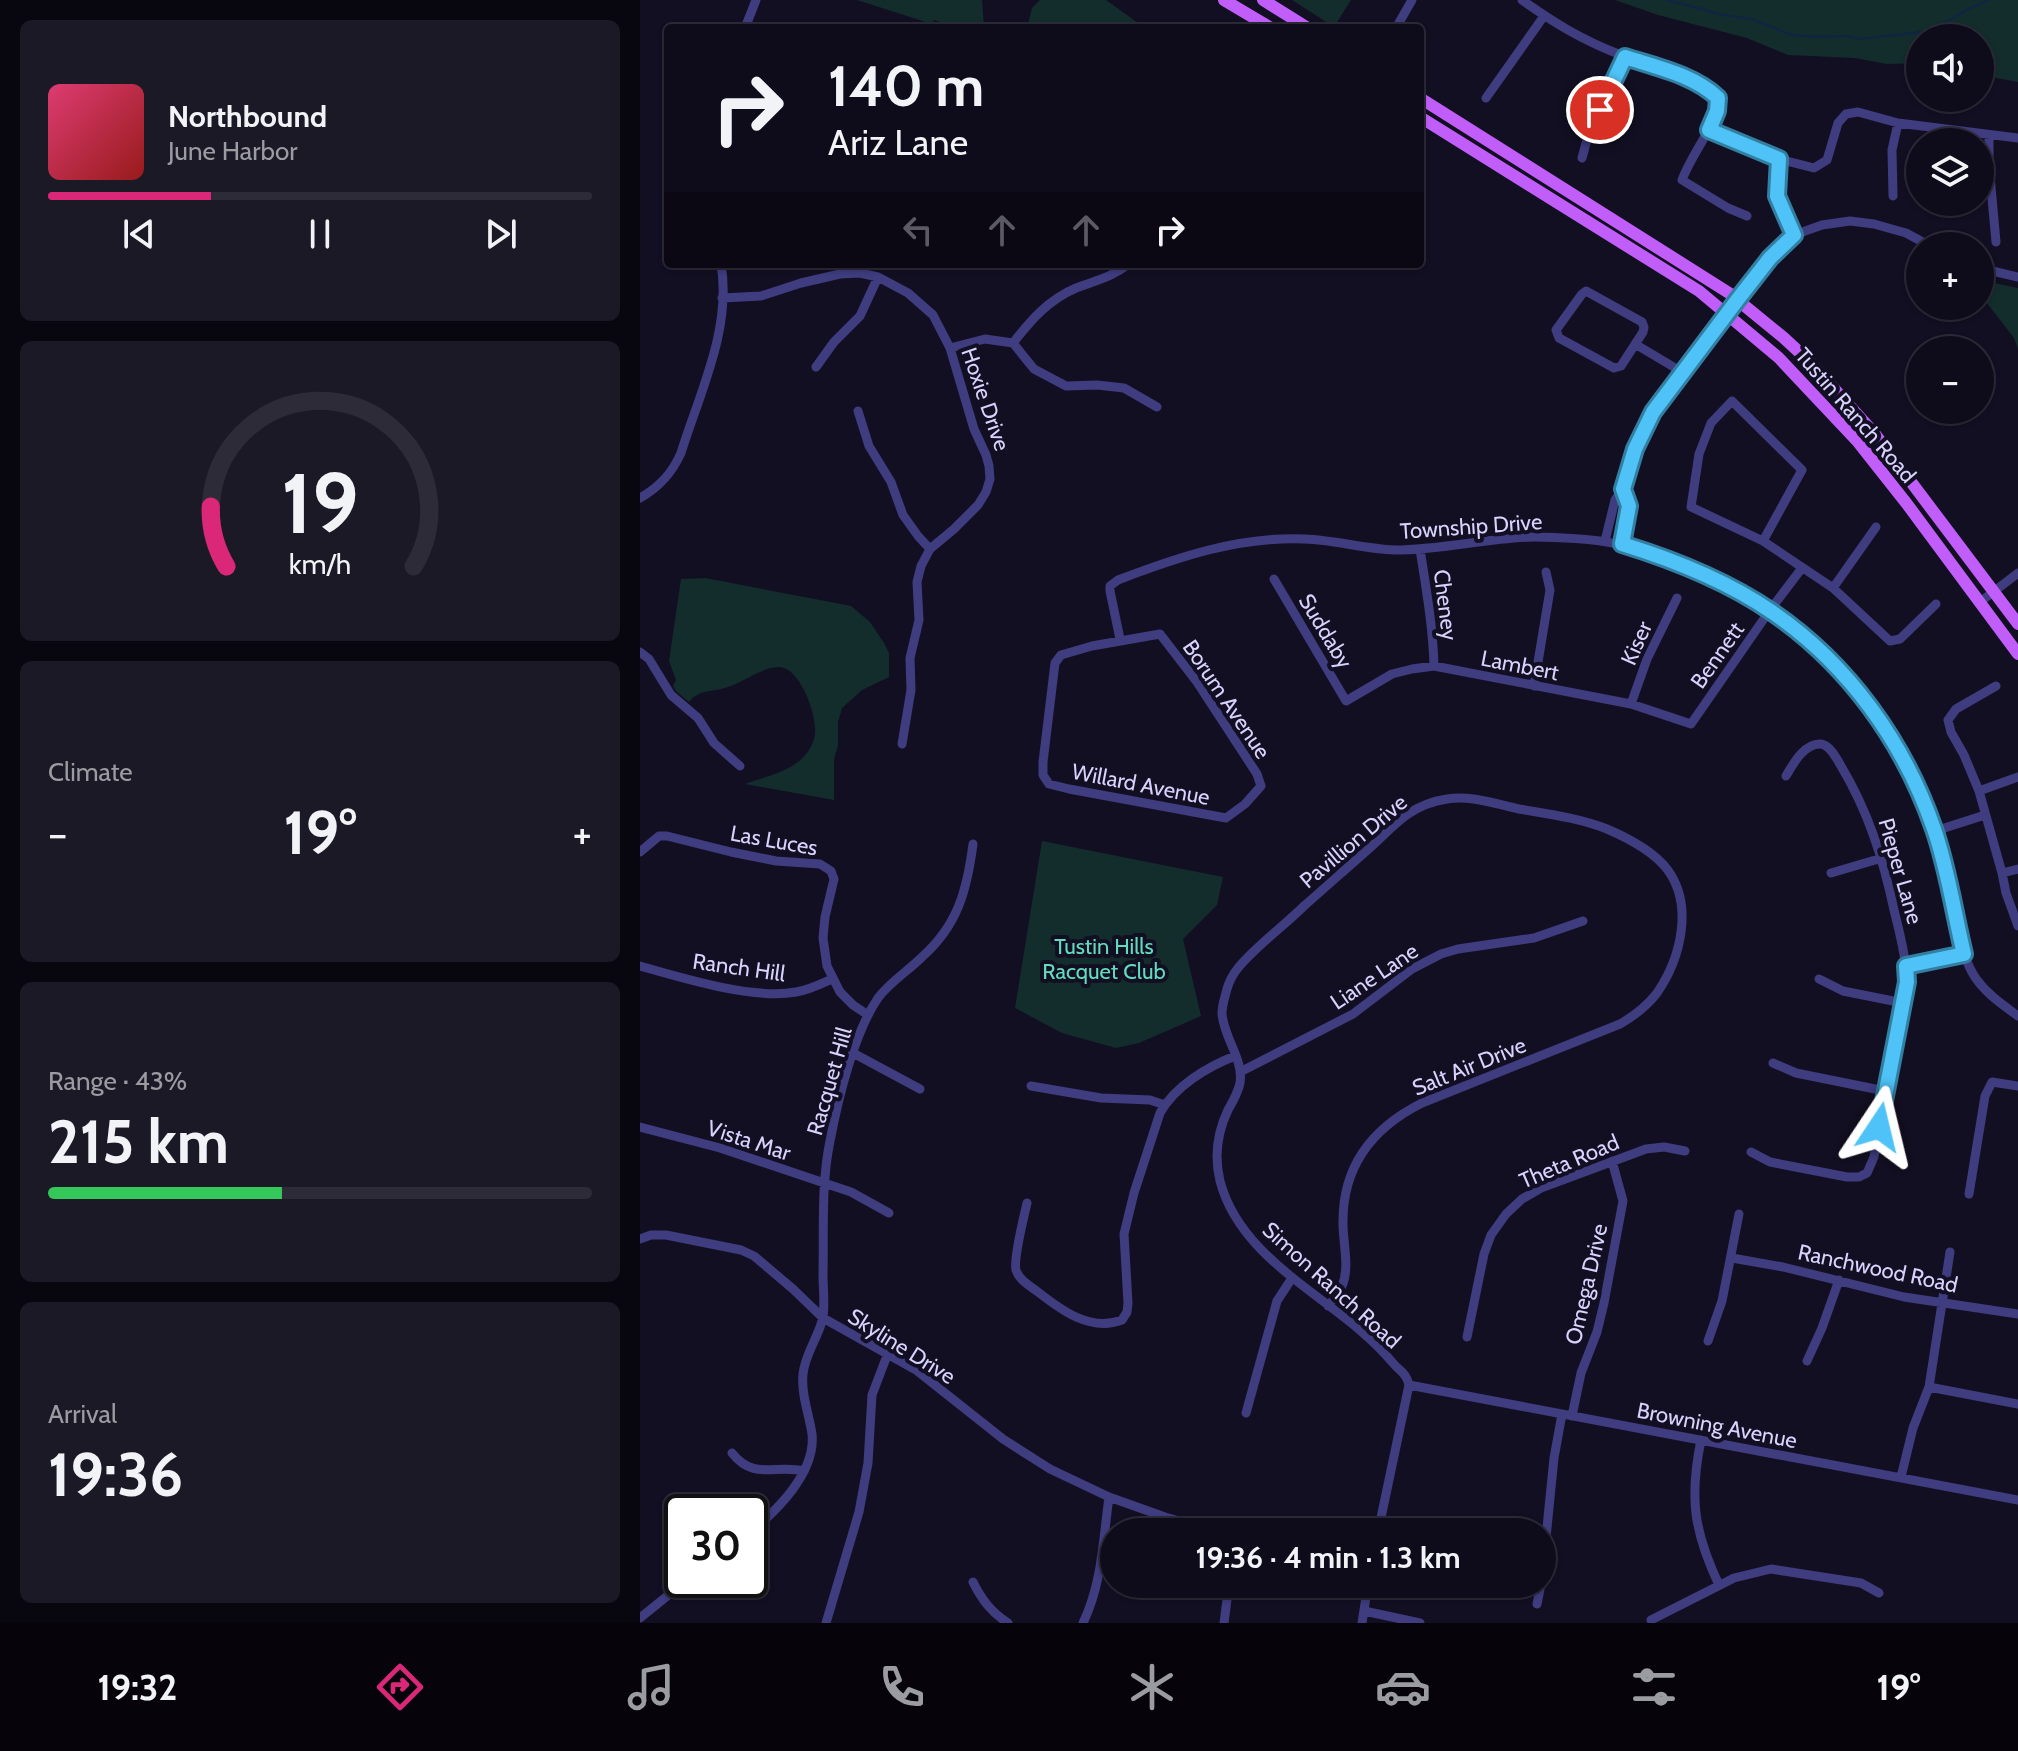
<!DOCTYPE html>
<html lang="en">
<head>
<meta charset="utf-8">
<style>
	:root { --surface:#0e0b1a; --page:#1c1927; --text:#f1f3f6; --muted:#9b9ba2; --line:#2e2b39; --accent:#db2777 }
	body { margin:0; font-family:Cabin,sans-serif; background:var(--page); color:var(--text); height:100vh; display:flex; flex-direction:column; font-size:30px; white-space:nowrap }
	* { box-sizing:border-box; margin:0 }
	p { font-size:26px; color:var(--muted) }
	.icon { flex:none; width:44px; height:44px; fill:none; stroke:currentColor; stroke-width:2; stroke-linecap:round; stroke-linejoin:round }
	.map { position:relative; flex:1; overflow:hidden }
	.drawer { display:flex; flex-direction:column; gap:20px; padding:20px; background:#08060e; width:640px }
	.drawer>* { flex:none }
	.hud { position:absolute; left:24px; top:24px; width:760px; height:244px; border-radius:8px; box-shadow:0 2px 6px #0004,0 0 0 2px var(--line); background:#0e0b1a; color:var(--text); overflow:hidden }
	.tools { position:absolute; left:1266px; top:24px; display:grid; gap:16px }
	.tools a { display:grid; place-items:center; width:88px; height:88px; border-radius:50%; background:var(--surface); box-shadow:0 2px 6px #0004,0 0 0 2px var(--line); font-size:40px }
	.speed { position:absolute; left:24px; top:1494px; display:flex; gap:16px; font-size:40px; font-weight:700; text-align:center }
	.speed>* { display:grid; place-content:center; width:104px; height:104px; border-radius:50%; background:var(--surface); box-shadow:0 2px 6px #0004,0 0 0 2px var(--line); line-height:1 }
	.speed .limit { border:4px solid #111; border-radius:12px; background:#fff; color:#111 }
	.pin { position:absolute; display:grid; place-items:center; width:68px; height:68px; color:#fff; margin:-34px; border:4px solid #fff; border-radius:50%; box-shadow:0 2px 8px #0007 }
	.me { position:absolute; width:88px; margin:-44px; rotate:10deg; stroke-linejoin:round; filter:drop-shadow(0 0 6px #0008) }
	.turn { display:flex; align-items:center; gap:28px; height:168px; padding:0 32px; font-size:36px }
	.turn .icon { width:104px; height:104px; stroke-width:2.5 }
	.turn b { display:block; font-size:56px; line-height:68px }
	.lanes { display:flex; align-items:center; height:76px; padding:0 32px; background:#0003; justify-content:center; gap:40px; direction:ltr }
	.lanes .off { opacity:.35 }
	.big { font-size:60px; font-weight:700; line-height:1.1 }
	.drawer .tile { flex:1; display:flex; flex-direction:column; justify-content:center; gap:12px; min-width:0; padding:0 28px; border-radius:12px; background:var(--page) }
	.drawer .dial { align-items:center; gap:0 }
	.dial svg { height:208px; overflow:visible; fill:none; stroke:var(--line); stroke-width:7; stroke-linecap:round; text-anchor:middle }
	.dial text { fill:var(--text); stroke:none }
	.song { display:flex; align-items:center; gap:24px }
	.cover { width:96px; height:96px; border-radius:12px; background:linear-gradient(135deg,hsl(340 70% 55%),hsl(0 70% 35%)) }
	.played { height:8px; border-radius:4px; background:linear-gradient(90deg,var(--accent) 30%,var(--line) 30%) }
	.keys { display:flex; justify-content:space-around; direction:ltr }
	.heat { display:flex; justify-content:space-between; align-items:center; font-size:44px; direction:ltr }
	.charge { height:12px; border-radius:6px; background:linear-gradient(90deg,#34c759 43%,var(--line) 0) }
	.trip { position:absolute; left:460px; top:1518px; width:456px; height:80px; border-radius:40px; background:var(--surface); box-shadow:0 2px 6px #0004,0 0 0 2px var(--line); font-weight:700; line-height:80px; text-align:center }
	.menu { display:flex; height:128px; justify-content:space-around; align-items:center; background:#06040a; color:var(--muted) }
	.menu .icon { width:56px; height:56px }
	.menu .selected { color:var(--accent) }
	.menu b { font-size:36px; color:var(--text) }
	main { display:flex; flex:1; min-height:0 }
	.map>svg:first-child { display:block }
</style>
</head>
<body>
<main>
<section class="drawer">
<div class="tile">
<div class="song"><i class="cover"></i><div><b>Northbound</b><p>June Harbor</p></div></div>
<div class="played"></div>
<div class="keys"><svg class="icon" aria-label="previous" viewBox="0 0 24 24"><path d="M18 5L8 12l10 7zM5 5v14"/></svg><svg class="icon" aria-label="pause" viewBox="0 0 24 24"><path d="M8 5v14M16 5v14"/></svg><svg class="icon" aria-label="next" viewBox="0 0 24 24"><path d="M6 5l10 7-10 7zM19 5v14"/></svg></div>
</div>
<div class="tile dial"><svg viewBox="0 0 100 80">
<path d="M14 69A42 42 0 1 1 86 69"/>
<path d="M14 69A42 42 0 0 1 8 46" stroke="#db2777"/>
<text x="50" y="56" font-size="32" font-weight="700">19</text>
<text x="50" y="72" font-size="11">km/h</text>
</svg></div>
<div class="tile"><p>Climate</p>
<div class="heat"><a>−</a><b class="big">19°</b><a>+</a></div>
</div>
<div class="tile"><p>Range · 43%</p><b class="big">215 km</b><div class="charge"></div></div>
<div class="tile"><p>Arrival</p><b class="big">19:36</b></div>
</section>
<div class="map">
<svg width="1378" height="1623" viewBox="0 0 1378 1623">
	<rect width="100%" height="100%" fill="#130f23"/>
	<!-- green -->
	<path fill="#122d2c" d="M217 0H342L344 28H318L294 20 292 24Z
		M400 0H466L505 28H387L392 8Z
		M652 0H711L694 27Z
		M975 0H1378V82L1340 75V38H1280V63L1247 64 1215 58 1148 55 1107 38 1018 15Z
		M1340 280 1378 288V349L1374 338 1340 294Z
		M65 578 211 606 230 622 244 643 249 653V677L222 690 202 708 198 722V746L194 759V800L105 784C127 776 156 771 169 750 172 745 175 738 175 733 177 715 160 667 139 667 122 667 104 682 88 687 74 692 59 689 49 702L36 691 33 686 36 680 29 661 41 579Z
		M402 841 583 877 577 905 543 939 561 1016 499 1043 476 1048 422 1033 375 1008Z"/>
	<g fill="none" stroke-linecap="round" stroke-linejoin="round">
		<!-- stream -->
		<path stroke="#102446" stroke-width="2" d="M1027 0 1088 16 1112 19 1151 35 1175 37 1207 36 1220 39 1291 31 1330 8 1349 0"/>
		<!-- minor -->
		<path stroke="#3f3c80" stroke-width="9" d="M882 0C916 24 942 40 981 55 1013 68 1052 73 1078 98 1075 129 1053 151 1042 180L1088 208 1107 216
			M105 28 116 0
			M756 28 772 0
			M846 98 904 16
			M1069 130 1139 159 1174 168 1187 160 1198 123 1206 114 1218 112 1258 123 1378 138
			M1349 135V165L1356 242
			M942 158 948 136 985 57
			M1139 159 1137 196 1154 235
			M1253 196 1252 150 1258 123
			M1340 268 1378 277
			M946 291 1002 322 1004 327 1003 332 981 366 974 368 919 338 916 330 942 294Z
			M82 298 121 296 161 283 200 274 220 273 238 277 268 293 293 315 310 348 334 429 346 455 349 466 350 479 346 492 338 505 314 529 290 549 281 566 277 582 279 620 270 658 271 690 262 744
			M373 343C391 320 408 300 436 288 457 280 470 278 489 264
			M995 344 1042 372
			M310 348 345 339 373 343 394 369 426 386 457 385 484 388 517 407
			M176 367 194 342 220 316 238 277
			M218 411 229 446 251 482 263 515 278 536 290 549
			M0 498C20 487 32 473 41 453 60 392 92 328 81 264
			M965 541 975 500 983 489 995 449 1013 412 1098 299 1130 258 1154 235 1182 225 1210 221 1234 224 1266 233 1290 246
			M1123 541 1162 470 1092 401 1071 423 1059 454 1051 507 1123 541 1193 588 1250 641 1260 639 1296 604
			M982 544 989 506 983 489
			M780 549C786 588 793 627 794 666
			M634 579 706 701 752 674 772 669 794 666 991 704 1051 724 1130 610 1162 568
			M1193 588 1236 527
			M1340 602 1378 573
			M520 634 557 682 617 774 621 786 605 804 586 818 429 789 409 784 403 775V762L415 663 421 655 452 646Z
			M480 639 470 591V586L478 580C538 557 600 536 665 539 695 540 725 549 755 550 801 550 847 538 893 537 917 537 955 539 977 544 1001 549 1024 558 1046 567 1075 580 1105 593 1131 611 1185 648 1234 701 1263 758 1278 787 1292 816 1300 847 1309 884 1316 952 1337 980 1348 995 1363 1005 1378 1016
			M0 652 9 659 31 695 58 718 74 743 100 766
			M894 686 910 590 906 572
			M1356 686 1316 709 1308 720 1311 732 1324 755 1339 791 1362 873 1366 893 1378 926
			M991 704 1007 659 1037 598
			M1339 791 1378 777
			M1295 831 1345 815
			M0 852 19 836H27L91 852 136 861 180 864 191 871 194 879 185 917 183 938 187 966 200 992 213 1005 228 1015
			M1191 873 1242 858
			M1362 873 1378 869
			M0 966C42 978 114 1000 156 992 169 990 181 984 192 979
			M1266 966 1324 954
			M1179 979 1203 991 1263 1003
			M213 1053 280 1089
			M1133 1063 1156 1073 1245 1091
			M600 1072 713 1014 772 969 801 954 818 949 894 938 943 921
			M391 1086 461 1098 510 1100 525 1105
			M0 1127 80 1148 211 1192 249 1213
			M1111 1152 1130 1162 1207 1177H1219L1227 1173 1234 1157 1267 982C1266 958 1260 934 1254 910 1243 858 1228 811 1201 766 1197 759 1190 745 1181 744 1164 743 1153 764 1146 776
			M1329 1194 1345 1096 1352 1082 1378 1086
			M387 1203C384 1217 373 1259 376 1270 379 1280 390 1286 398 1292 421 1310 450 1332 482 1320L487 1312 488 1303 484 1234 494 1193 520 1113C535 1086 567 1067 595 1056
			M0 1239 11 1235H26L101 1250 114 1256 153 1289 183 1318 276 1370 363 1439 410 1469 469 1497 525 1517 578 1532
			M1092 1258 1143 1267 1264 1297 1378 1314
			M688 1306C693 1300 699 1293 702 1286 710 1268 703 1243 703 1224 702 1166 732 1128 782 1103L980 1024C994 1016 1007 1006 1017 993 1041 958 1054 905 1027 869 1013 851 988 838 967 829 939 818 908 814 879 809 856 804 830 795 807 799 793 801 780 806 768 814 755 823 744 835 732 846 709 866 687 886 664 906 645 925 614 948 598 968 593 974 589 982 587 989 585 997 582 1005 582 1013 583 1037 604 1059 600 1083 598 1093 593 1101 588 1110 577 1133 574 1156 580 1181 602 1265 701 1300 752 1362 760 1372 766 1372 769 1385
			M827 1337 844 1254 851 1235 866 1214 882 1199 901 1188 1006 1149 1024 1147 1045 1151
			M1068 1341 1082 1301 1099 1214
			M1167 1361 1182 1328 1199 1280
			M769 1385 1378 1500
			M1289 1387 1378 1404
			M606 1413 637 1301 652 1278
			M932 1416 941 1373 957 1332 964 1303 983 1201 972 1161
			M1061 1440C1049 1498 1054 1532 1079 1585
			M92 1453C114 1481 135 1464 164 1471
			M1261 1477 1273 1428 1289 1387 1310 1252
			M738 1532 769 1385
			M110 1533C137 1510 176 1473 172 1434 169 1414 161 1394 163 1374 165 1353 179 1337 183 1317 185 1303 183 1288 183 1274 184 1230 181 1184 190 1141 198 1099 214 1033 238 998 250 982 268 971 282 957 318 925 327 890 333 844
			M902 1577 914 1458 922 1414
			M333 1582C342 1600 351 1612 368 1623
			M897 1604 901 1584
			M724 1611 780 1623
			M0 1618 47 1580
			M1011 1620 1094 1578 1131 1569 1221 1583 1239 1593
			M186 1623 219 1512 228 1463 232 1395 248 1353
			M443 1623C462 1584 463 1540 469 1497
			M584 1623 589 1584
			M722 1623 728 1584"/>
		<!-- major -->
		<path stroke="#c15ef9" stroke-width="12" d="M584 0 631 28
			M623 0 668 28
			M780 98 1089 293 1144 338 1171 363 1235 434 1378 624
			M780 117 1059 291 1139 358 1218 442 1267 504 1378 654"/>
	</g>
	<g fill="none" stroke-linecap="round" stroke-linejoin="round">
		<!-- route casing -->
		<g stroke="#337fa1" stroke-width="20">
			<path id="route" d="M960 110 985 57C1016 67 1054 75 1078 98L1077 111 1069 130 1139 159 1137 196 1154 235 1130 258 1098 299 1013 412 995 449 983 489 989 506 982 544C1034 560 1087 581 1132 612 1208 664 1264 742 1294 829 1308 869 1314 913 1324 954L1266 966 1267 982 1239 1127"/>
		</g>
		<!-- route -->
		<use href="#route" stroke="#4fc3f7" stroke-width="14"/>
	</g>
	<g text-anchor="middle" stroke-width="8" stroke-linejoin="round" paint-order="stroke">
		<!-- street labels -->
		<g font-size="22" fill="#d8d3fd" stroke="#130f23">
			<text transform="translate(346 399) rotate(71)" y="8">Hoxie Drive</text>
			<text transform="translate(1216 415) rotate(49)" y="8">Tustin Ranch Road</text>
			<text transform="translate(831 526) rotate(-4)" y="8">Township Drive</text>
			<text transform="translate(806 605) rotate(83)" y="8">Cheney</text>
			<text transform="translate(686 631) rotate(59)" y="8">Suddaby</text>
			<text transform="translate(996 643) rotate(-66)" y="8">Kiser</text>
			<text transform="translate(1077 655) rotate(-55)" y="8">Bennett</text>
			<text transform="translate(880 665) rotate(11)" y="8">Lambert</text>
			<text transform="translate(587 699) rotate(56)" y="8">Borum Avenue</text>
			<text transform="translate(501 784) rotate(11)" y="8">Willard Avenue</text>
			<text transform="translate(134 840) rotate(10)" y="8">Las Luces</text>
			<text transform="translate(713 841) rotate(-40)" y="8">Pavillion Drive</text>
			<text transform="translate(1261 871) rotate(74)" y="8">Pieper Lane</text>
			<text transform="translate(99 967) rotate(8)" y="8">Ranch Hill</text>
			<text transform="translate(734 976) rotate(-34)" y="8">Liane Lane</text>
			<text transform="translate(829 1066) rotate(-22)" y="8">Salt Air Drive</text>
			<text transform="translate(189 1081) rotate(-74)" y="8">Racquet Hill</text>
			<text transform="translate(109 1140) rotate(18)" y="8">Vista Mar</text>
			<text transform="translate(929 1161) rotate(-23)" y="8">Theta Road</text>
			<text transform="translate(1238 1268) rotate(12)" y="8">Ranchwood Road</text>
			<text transform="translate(946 1284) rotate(-77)" y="8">Omega Drive</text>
			<text transform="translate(692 1285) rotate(42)" y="8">Simon Ranch Road</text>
			<text transform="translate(262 1346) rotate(32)" y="8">Skyline Drive</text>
			<text transform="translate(1077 1425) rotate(11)" y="8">Browning Avenue</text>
		</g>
		<!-- park labels -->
		<g font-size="22" fill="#61dbbe" stroke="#130f23">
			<text x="464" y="954">Tustin Hills<tspan x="464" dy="25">Racquet Club</tspan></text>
		</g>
	</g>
</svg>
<div class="tools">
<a><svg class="icon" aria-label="sound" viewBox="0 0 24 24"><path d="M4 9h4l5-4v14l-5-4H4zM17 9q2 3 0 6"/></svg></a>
<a><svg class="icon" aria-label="layers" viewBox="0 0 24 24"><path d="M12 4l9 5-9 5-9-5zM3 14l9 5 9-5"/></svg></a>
<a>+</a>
<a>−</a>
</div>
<div class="speed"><div class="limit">30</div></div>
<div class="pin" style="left:960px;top:110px;background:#d93025"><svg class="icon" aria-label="arrive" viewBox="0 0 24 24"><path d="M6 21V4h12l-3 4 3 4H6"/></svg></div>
<svg class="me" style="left:1239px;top:1127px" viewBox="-20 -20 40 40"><path d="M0-17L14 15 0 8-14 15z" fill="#4fc3f7" stroke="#fff" stroke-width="4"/></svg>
<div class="trip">19:36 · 4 min · 1.3 km</div>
<div class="hud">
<div class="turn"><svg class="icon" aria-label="right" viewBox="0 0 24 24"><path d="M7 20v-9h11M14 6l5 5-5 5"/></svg><div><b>140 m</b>Ariz Lane</div></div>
<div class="lanes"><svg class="icon off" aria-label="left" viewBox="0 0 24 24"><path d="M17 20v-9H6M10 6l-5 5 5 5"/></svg><svg class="icon off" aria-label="ahead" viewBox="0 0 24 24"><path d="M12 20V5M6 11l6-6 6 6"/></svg><svg class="icon off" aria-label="ahead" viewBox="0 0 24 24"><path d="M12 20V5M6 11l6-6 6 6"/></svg><svg class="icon" aria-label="right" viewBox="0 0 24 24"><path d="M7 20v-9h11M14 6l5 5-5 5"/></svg></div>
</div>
</div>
</main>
<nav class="menu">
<b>19:32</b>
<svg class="icon selected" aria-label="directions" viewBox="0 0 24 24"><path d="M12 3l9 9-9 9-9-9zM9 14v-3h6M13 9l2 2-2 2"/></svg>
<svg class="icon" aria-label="music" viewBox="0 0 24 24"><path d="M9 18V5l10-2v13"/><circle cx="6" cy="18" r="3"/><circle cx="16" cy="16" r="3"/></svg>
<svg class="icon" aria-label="phone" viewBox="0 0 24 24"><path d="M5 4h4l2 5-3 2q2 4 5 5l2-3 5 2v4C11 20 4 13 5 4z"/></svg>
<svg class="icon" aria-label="climate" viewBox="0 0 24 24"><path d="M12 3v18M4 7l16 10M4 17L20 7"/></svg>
<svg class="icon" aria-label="car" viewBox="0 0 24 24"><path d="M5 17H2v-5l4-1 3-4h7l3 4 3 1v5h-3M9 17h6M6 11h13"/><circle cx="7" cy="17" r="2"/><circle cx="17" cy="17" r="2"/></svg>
<svg class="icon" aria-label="filters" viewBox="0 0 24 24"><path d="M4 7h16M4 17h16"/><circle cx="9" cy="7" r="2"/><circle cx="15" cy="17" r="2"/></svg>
<b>19°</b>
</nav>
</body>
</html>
